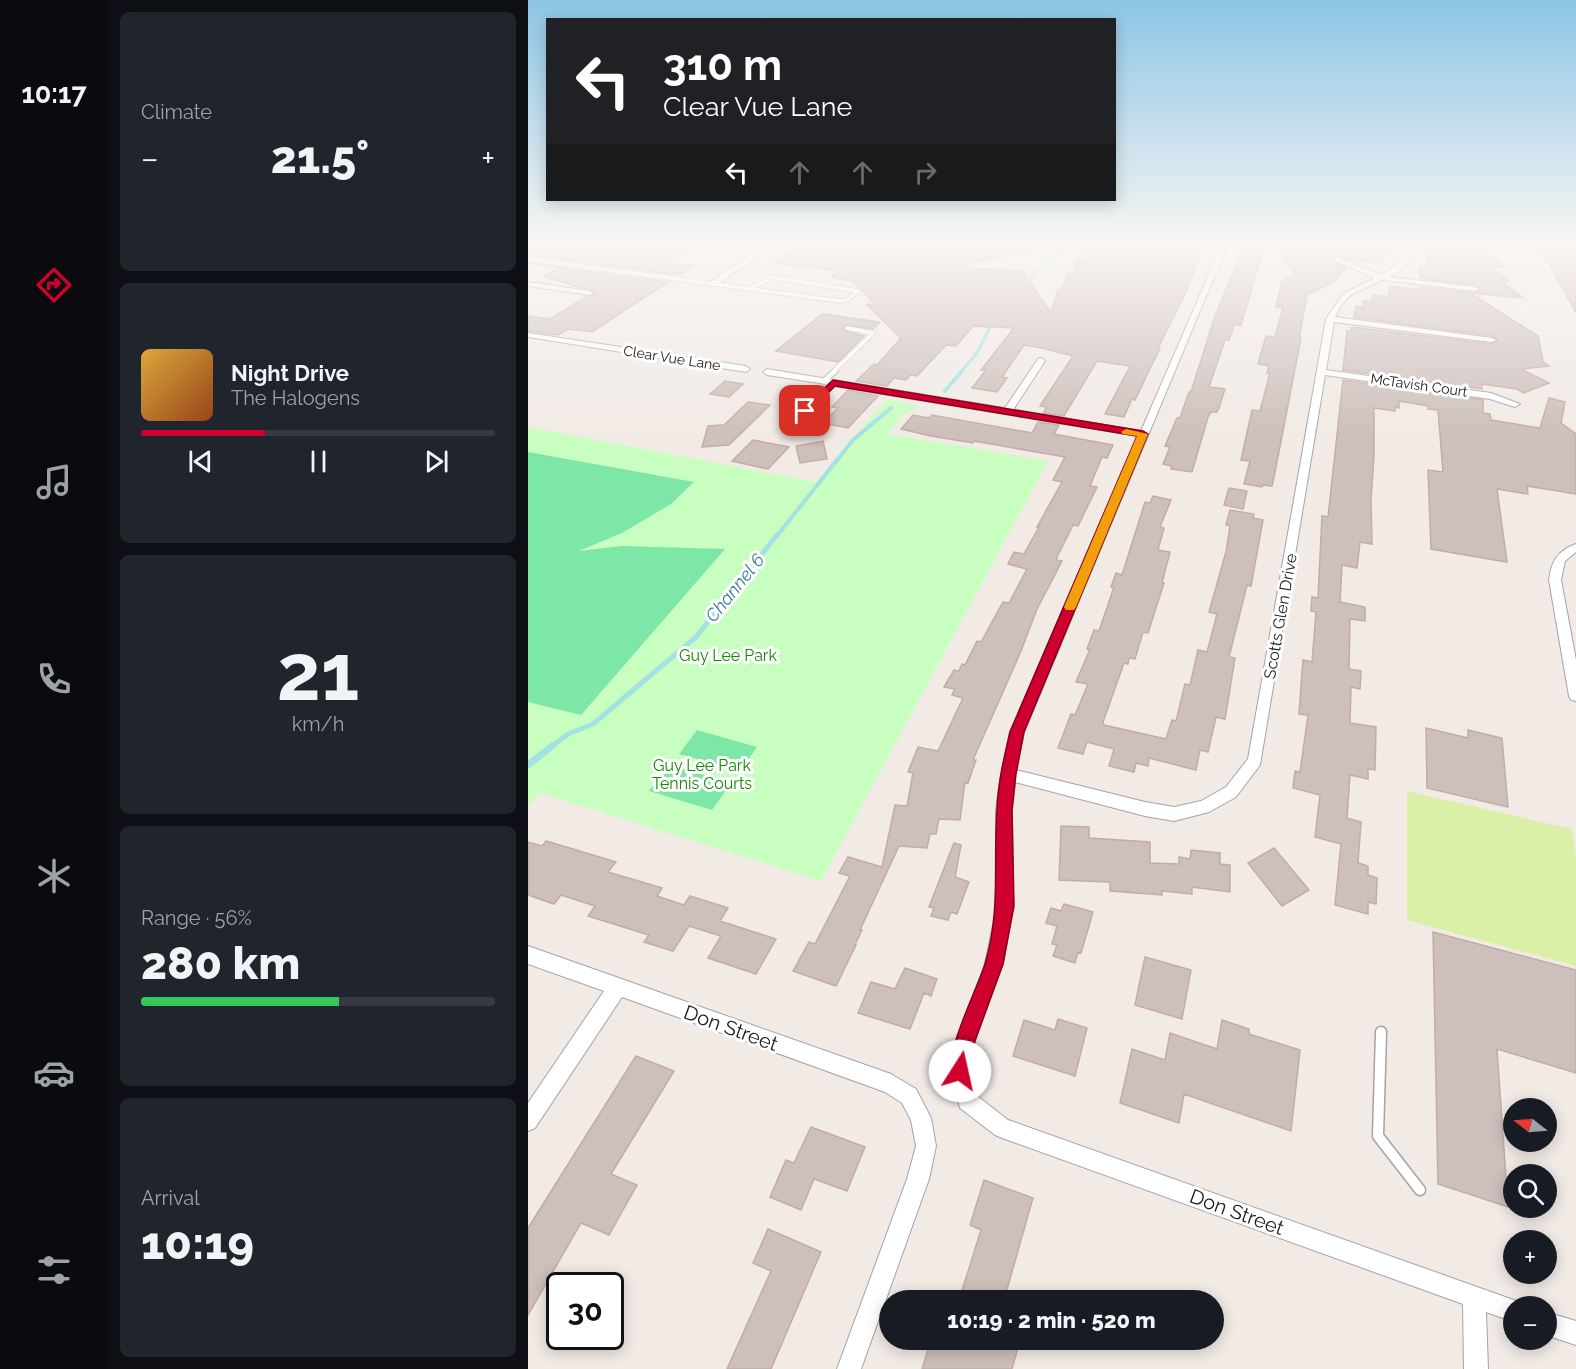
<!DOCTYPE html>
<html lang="en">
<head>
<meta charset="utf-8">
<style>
	:root { --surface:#171b24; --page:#20242c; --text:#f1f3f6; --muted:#9ea1a6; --line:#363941; --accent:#cf002e }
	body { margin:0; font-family:Raleway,sans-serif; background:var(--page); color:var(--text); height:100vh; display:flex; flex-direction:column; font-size:22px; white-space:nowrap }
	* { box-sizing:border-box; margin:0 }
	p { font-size:20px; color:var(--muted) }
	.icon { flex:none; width:33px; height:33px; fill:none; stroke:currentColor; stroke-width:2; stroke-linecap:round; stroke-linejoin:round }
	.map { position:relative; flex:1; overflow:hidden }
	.panel { display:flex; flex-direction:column; gap:12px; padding:12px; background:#0d0f14; width:420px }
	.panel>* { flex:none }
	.hud { position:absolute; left:18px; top:18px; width:570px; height:183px; border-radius:0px; box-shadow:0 3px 15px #0003; background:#202124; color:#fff; overflow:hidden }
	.needle { width:39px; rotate:287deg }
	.buttons { position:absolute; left:975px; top:1098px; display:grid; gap:12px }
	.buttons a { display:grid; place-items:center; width:54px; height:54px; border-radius:50%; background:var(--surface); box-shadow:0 3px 15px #0003; font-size:30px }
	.speed { position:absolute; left:18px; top:1272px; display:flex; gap:12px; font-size:30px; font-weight:700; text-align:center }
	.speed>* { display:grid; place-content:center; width:78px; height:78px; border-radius:50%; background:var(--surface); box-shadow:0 3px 15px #0003; line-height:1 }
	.speed .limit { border:3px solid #111; border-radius:9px; background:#fff; color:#111 }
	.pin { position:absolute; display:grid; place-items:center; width:51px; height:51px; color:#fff; margin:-26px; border-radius:12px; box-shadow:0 3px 9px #0006 }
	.me { position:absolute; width:66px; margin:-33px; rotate:10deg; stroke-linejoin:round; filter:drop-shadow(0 0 4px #0008) }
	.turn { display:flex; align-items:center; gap:21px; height:126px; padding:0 18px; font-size:27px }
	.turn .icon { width:78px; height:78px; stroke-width:2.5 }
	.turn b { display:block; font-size:42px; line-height:51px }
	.lanes { display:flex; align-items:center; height:57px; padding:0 18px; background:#0003; justify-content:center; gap:30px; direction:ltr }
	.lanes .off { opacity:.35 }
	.big { font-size:45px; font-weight:800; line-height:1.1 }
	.panel .tile { flex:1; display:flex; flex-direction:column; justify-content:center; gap:9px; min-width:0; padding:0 21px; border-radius:9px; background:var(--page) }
	.panel .dial { align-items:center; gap:0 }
	.dial b { font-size:78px; line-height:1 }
	.song { display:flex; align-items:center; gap:18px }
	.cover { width:72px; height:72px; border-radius:9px; background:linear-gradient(135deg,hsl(40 70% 55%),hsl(20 70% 35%)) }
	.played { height:6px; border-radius:3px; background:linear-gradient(90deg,var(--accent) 35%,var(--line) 35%) }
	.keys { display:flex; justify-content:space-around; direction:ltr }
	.heat { display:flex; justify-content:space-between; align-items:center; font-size:33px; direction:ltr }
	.charge { height:9px; border-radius:4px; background:linear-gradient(90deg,#34c759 56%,var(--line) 0) }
	.trip { position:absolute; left:351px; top:1290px; width:345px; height:60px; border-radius:30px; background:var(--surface); box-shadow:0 3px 15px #0003; font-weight:800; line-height:60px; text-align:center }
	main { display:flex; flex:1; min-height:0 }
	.tab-bar { display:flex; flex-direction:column; width:108px; justify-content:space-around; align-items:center; background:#090b0e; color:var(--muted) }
	.tab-bar .icon { width:42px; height:42px }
	.tab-bar .active { color:var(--accent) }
	.tab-bar b { font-size:27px; color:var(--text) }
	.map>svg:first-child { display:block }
</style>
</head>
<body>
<main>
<nav class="tab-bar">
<b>10:17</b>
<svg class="icon active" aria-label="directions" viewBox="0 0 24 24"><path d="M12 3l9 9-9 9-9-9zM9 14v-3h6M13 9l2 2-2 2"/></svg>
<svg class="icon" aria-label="music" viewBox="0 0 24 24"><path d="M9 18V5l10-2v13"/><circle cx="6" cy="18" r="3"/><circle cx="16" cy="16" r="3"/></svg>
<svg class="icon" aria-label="phone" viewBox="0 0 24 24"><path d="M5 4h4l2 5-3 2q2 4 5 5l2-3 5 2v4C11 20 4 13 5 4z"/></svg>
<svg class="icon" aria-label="climate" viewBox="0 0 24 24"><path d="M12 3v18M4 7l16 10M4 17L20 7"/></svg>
<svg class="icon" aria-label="car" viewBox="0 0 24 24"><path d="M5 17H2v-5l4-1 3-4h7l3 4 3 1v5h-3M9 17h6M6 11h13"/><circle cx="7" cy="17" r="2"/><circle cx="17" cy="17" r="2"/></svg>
<svg class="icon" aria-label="filters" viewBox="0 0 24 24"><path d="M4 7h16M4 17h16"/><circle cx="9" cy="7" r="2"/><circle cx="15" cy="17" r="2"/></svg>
</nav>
<section class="panel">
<div class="tile"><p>Climate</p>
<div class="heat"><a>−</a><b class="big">21.5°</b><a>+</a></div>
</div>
<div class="tile">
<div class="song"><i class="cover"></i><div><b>Night Drive</b><p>The Halogens</p></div></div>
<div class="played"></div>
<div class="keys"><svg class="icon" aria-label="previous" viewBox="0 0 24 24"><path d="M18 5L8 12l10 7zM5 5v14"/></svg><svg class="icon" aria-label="pause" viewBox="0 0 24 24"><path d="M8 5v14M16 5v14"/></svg><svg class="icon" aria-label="next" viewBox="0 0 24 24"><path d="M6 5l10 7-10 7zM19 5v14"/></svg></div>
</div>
<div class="tile dial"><b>21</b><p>km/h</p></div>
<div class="tile"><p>Range · 56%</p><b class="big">280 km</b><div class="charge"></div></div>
<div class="tile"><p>Arrival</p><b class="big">10:19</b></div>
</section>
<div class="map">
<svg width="1048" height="1369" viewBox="0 0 1048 1369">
	<rect width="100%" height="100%" fill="#f1eae5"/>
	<!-- grass -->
	<path fill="#dbf0a7" d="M879 791 1044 829 1048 857V966L879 920Z"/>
	<!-- park -->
	<path fill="#c8febf" d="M359 399 392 406 374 416 359 434 520 461 293 881 12 793 0 806V427L288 482Z"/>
	<!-- pitch -->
	<path fill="#7ce7a6" d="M0 452 166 482 143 504 94 533 51 551 94 546 197 549 53 715 0 702Z
		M169 730 229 747 212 771 151 754Z
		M142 765 203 783 184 810 121 791Z"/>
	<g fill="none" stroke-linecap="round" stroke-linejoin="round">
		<!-- stream-far3 -->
		<path stroke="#a2e2e3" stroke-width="3" d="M497 285 519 261 549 244
			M433 372 449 353 465 321"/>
		<!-- stream-far2 -->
		<path stroke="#a2e2e3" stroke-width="4" d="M417 391 434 371
			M248 537 325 440 363 408"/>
		<!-- stream-far1 -->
		<path stroke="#a2e2e3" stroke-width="5" d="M22 748 40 734 65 724 168 637 249 535"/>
		<!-- stream -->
		<path stroke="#a2e2e3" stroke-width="7" d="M0 765 24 746"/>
	</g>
	<!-- building -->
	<path fill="#cdbfbb" stroke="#c4aca6" stroke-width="1.5" d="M0 244 37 249 47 244H170L139 263 166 266 151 275 0 255Z
		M275 244H330L389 251 395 244H505L506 251 438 264 439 268 494 271 523 313 530 290H534L539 274H546L549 258 555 262 556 244H668L667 246 675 247 658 292 630 348H632L607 400 604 399 596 417 577 414 602 366 569 361 536 416 515 413 519 407 512 406 545 356 514 348 496 345 474 377 479 378 469 392 444 388 458 370H453L486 328 445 326 428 346 418 345 389 376 382 375 378 380 366 378 359 386 328 381 346 364 349 365 373 338 339 305 347 304 332 288 324 281 303 277 310 271 248 263Z
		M717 244H737L713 325H706L701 340H697L681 387 697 389 691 408 689 412H683L680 417 664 472 643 469 644 466 635 464 642 447 637 446 649 418H652L661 392H663L687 316Z
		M760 244H827L861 247 852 263 826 259 824 261 810 256H803L804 262 818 268 807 281 779 295 771 338H773L747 472 744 486 735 485 734 487 716 484 722 461 713 460 724 410 732 411 742 373H739L741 366 730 364 738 336 747 337 755 308 748 307 754 281 767 274 749 250Z
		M905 244H949L976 267H963L981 281 975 282 995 298 942 293 1010 336 1015 362 1021 366 993 369 1021 383 995 393 989 389 954 384V389L815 370 819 331H823L824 327 964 344 970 341 964 336 826 317 828 306 835 307 836 301 844 302 845 295 860 297 862 286 892 290V287L947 293 952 291 953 288 947 285 892 278V267L900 265 899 246H905Z
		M1008 244H1048V313L1022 265Z
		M0 263 140 282 64 332 40 329 30 335 0 331V316L22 319 58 297 66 295 67 292 15 276 32 268Z
		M294 314 352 322 345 329 316 325 317 331 336 336 310 362 248 351Z
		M815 380 955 400V413L962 414 963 420 1012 428 1021 398 1037 402 1033 423 1048 434V494L999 486 1000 494 969 489 979 562 903 549 900 470 915 472 910 410 900 409V406L871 401V408L867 407V411L846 408V455L843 500 844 544 832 542 829 568 814 565 812 602 837 607V621L822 619 821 669 833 671 832 689 823 687 822 723 848 727 847 770 840 769V779L822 775 819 818 833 822 830 863 840 866V875L849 878 848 904 840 902V914L807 905 813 844 787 837 792 795 765 788 767 771 772 772 780 715 771 714 774 671 775 660 784 662 788 612 783 611 784 597 790 598 794 516 800 517Z
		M197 381 215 384 201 397 182 394Z
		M320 390 350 396 320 428 295 423 310 408 304 407Z
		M220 402 242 405 201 445 174 447 180 426 196 425Z
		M385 415 401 418 404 415 504 433 510 422 531 425 526 434 585 445 579 458 574 457 562 486 569 487 550 526 545 525 530 555 528 560 534 561 509 609 493 651 445 760H448L440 783 437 782 432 820 411 819 408 834H402L399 848 371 846 332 930H334L327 945H328L308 986 265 971 281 942 287 944 322 876 311 873 320 857 354 867 367 805 379 806 385 773 380 772 390 747 410 751 435 698 424 695 427 689 416 687 426 670 431 671 434 664 437 665 449 641 453 642 475 602 481 603 499 569 480 564 486 552 496 554 511 527H509L534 482 525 480 537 457 446 441 445 443 403 436 373 429Z
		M225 440 261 447 240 469 204 461Z
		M295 441 299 459 272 463 268 446Z
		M701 488 719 491 715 509 696 505Z
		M625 496 643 500 632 527 636 528 630 550 642 552 634 583H636L620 633 615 632 607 659 601 658 600 664 596 663 575 722 576 725 638 739 644 720 648 721 657 684 662 685 670 650 679 652 689 614 681 612 698 552 702 526 698 525 702 510 726 514 725 518 735 520 723 586 719 585 701 657 707 658 697 719 688 717 680 752 672 750 668 770 621 758 620 766 608 763 606 772 581 766 586 749 559 742 555 754 530 748 543 714 547 715 560 684 548 682 562 649H559L566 630 571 631 586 587H583L588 573 594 575 617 502 622 503Z
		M898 728 940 738V730L974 738 980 807 899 788Z
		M533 826 561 827V838L622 842V863L651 864V857L662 859 663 850 692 853V864L702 865V892L664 887V894L634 891V895L582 891V882L531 880Z
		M18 841 88 862 80 872 134 888 129 896 156 905 162 896 200 908 192 921 248 939 228 974 180 958 193 936 161 926 145 951 116 942 121 935 60 916 67 906 33 895 26 904 0 895V842L14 846Z
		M426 843 433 845 427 877 441 882 429 914 423 912 420 920 403 916 406 908 401 907Z
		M746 848 781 890 754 906 720 863Z
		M536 904 565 912 553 953 550 952 547 963 525 956 529 945 524 944 529 926 518 923 523 908 533 911Z
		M905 932 1048 970V1073L969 1049 980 1207 910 1184Z
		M617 957 663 970 654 1019 607 1005Z
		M377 968 409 979 403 996 396 993 382 1029 330 1013 343 982 367 989Z
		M530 1019 559 1028 547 1076 485 1056 496 1020 527 1030Z
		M694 1020 721 1029V1034L772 1050 763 1131 656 1094 651 1123 592 1103 604 1049 637 1060 642 1033 689 1049Z
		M108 1056 146 1071 83 1174 109 1185 81 1235 53 1223 0 1315V1228Z
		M283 1127 337 1147 319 1191 286 1179 273 1210 242 1197 258 1160 266 1163Z
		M456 1180 505 1198 476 1300H431L453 1230 442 1225Z
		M240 1229 293 1252 243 1369H199L243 1271 225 1263Z
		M403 1340H492L484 1369H394Z"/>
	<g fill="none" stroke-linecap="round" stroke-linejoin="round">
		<!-- lane-far2 casing -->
		<g stroke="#a4a4a4" stroke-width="5">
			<path id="lane-far2" d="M0 259 312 301 319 300 330 291 244 277 223 288
				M305 372 345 333 319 328"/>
		</g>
		<!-- lane-far1 casing -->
		<g stroke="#a4a4a4" stroke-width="7">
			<path id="lane-far1" d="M296 381 307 371"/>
		</g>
		<!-- lane casing -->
		<g stroke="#a4a4a4" stroke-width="13">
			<path id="lane" d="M853 1032 850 1136 892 1190"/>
		</g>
		<!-- street casing -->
		<g stroke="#a4a4a4" stroke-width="2">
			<path id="street" d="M239 244H246L188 286H182V282Z
				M694 244H700L496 732 488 770 617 802 646 807 673 801 698 787 720 759 798 319 815 294 847 278 805 260V258H809L854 275 875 261 881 244H887C885 260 877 269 862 277L947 287 951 289 947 291 855 280 824 294 814 304 807 317 964 338 968 340 964 342 806 322 798 370 963 393 992 404 987 407 962 399 797 375 732 765 708 797 681 812 646 821 617 816 487 782 484 810 485 906 475 964 446 1041 442 1071 448 1095 480 1120 994 1303 996 1306H986V1322L958 1312 960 1369H936L935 1304 474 1138 467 1135 432 1108 422 1071 428 1041 457 964 469 906 468 810 473 774 482 732 610 436 306 386 265 428 262 429 257 426 259 424 298 384 239 375 235 372 239 369 477 408 510 359 513 358 517 361 485 410 613 431Z
				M0 282 61 291 65 293 61 295 0 286Z
				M0 333 218 366 222 369 218 372 0 337Z
				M1048 544V552L1037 561 1033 580 1048 660V701L1043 700 1041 696 1021 580C1023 562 1030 550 1048 544Z
				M0 946 363 1074 388 1089 403 1118 408 1146 401 1179 333 1369H309L379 1179 388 1146 383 1120 374 1103 357 1092 94 997 7 1128 0 1131V1103L76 991 0 964Z
				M1018 1312 1048 1321V1345L1018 1335Z"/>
		</g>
		<!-- lane-far2 -->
		<use href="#lane-far2" stroke="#fff" stroke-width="4"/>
		<!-- lane-far1 -->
		<use href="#lane-far1" stroke="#fff" stroke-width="5"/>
		<!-- lane -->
		<use href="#lane" stroke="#fff" stroke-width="10"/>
		<!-- street -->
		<use href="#street" fill="#fff" fill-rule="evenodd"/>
	</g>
	<!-- sky -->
	<linearGradient id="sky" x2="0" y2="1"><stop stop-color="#8cc6e6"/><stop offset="0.56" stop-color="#f9f6f3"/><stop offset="1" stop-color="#f9f6f3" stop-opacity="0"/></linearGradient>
	<rect width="1048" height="435" fill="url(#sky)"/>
	<!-- route -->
	<path fill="#cf002e" stroke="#87001e" stroke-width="1.5" d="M305 380 615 431 620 434 496 732 488 774 484 810 486 906 475 964 447 1041 439 1077 432 1080 425 1077C415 1053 449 991 457 964 473 910 465 864 469 809 470 783 476 758 482 732L609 436 307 386 280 413H273V409Z"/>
	<!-- slow -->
	<path fill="#f59e0b" d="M598 429 620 434 548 607 546 610H538L536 607 609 436 595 434 593 432Z"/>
	<g text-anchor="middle" stroke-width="6" stroke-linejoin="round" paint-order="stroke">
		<!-- far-street labels -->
		<g font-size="14" fill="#202020" stroke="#fff">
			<text transform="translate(144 358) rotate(9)" y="5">Clear Vue Lane</text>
			<text transform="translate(891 385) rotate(8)" y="5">McTavish Court</text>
		</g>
		<!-- street labels -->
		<g font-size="16" fill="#202020" stroke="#fff">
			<text transform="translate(752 616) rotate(-80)" y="6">Scotts Glen Drive</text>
		</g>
		<!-- park labels -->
		<g font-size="16" fill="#148a01" stroke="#fff">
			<text x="200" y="661">Guy Lee Park</text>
			<text x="174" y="771">Guy Lee Park<tspan x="174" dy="18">Tennis Courts</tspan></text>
		</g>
		<!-- water labels -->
		<g font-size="18" font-style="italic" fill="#387d97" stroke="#fff">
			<text transform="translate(207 588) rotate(-51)" y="6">Channel 6</text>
		</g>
		<!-- near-street labels -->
		<g font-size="20" fill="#202020" stroke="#fff">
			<text transform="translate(203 1028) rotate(20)" y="7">Don Street</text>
			<text transform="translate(709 1212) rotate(20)" y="7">Don Street</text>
		</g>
	</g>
</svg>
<div class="buttons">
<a><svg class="needle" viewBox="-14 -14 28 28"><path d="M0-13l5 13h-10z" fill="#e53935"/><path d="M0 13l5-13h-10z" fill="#9ea1a6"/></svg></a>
<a><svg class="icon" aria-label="search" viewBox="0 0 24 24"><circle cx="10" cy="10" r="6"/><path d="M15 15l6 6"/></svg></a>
<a>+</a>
<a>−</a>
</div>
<div class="speed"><div class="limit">30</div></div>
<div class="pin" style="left:277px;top:411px;background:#d93025"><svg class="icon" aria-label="arrive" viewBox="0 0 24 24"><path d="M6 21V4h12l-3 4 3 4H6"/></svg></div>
<svg class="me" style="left:432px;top:1071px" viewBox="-20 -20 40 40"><circle r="19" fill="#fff"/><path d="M0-13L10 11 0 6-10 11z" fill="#cf002e"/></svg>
<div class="trip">10:19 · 2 min · 520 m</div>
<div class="hud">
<div class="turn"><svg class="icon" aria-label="left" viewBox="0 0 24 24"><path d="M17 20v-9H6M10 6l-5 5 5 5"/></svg><div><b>310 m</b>Clear Vue Lane</div></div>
<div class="lanes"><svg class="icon" aria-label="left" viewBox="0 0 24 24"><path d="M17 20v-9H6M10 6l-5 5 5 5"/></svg><svg class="icon off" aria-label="ahead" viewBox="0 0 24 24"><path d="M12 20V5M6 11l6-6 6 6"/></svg><svg class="icon off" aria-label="ahead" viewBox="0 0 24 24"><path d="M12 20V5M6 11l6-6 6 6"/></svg><svg class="icon off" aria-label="right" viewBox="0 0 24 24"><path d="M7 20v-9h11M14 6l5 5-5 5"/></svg></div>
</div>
</div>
</main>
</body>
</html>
